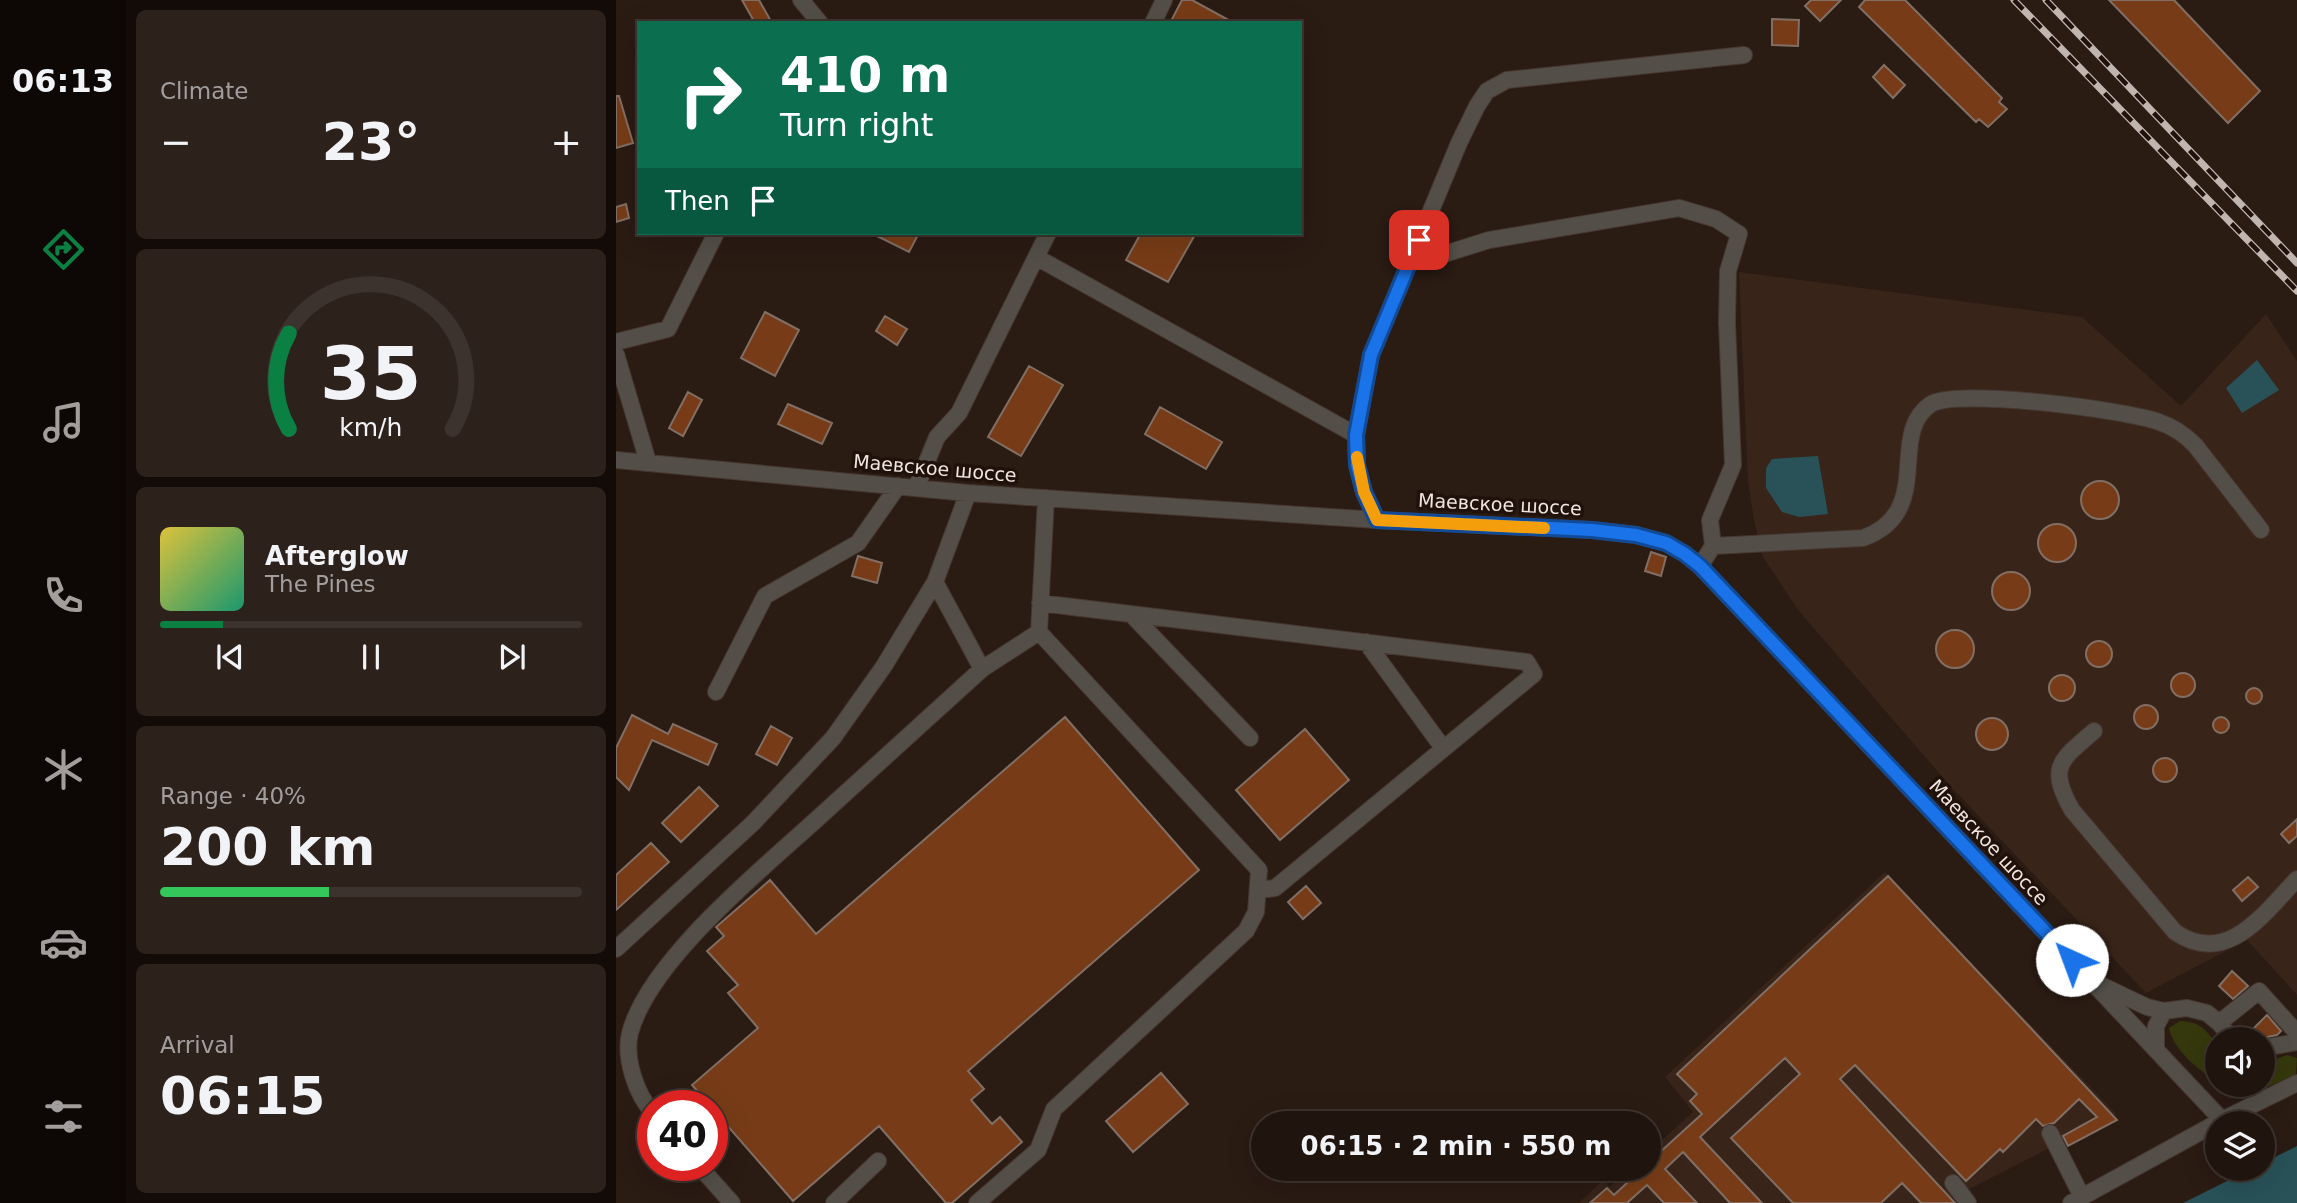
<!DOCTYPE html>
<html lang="en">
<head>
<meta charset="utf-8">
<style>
	:root { --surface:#20140e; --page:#2d211c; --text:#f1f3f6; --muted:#a29e9e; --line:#3d332e; --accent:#0b8043 }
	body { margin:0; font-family:"DejaVu Sans",sans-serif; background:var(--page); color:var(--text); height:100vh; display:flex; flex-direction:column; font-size:26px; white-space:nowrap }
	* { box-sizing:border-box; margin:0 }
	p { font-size:23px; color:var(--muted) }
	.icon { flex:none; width:38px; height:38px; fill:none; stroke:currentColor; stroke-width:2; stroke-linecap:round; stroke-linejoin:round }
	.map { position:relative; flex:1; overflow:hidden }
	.drawer { display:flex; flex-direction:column; gap:10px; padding:10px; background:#120b08; width:490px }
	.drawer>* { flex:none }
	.guide { position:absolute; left:21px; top:21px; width:665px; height:214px; border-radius:0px; box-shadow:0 7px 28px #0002,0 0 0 2px var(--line); background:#0b6e4f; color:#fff; overflow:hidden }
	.fabs { position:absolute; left:1589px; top:1027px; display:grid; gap:14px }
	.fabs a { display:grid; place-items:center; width:70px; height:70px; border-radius:50%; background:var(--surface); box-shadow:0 7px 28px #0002,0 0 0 2px var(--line); font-size:35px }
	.speed { position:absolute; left:21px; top:1090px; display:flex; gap:14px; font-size:35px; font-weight:700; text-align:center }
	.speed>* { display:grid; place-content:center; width:91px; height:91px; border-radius:50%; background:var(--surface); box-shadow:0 7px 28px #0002,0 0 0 2px var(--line); line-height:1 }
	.speed .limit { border:10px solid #d22; background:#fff; color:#111 }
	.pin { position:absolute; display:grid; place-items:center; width:60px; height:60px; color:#fff; margin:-30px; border-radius:14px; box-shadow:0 4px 10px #0006 }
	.me { position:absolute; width:77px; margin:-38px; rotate:317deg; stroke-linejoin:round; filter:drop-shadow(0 0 5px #0008) }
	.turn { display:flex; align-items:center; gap:24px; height:147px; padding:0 28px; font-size:32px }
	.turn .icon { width:91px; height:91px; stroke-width:2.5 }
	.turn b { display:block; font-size:49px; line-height:60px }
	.then { display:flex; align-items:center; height:66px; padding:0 28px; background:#0003; gap:14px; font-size:26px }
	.big { font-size:52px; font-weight:800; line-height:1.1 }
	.drawer .card { flex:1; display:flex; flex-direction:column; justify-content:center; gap:10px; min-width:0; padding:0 24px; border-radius:10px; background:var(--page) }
	.drawer .dial { align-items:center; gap:0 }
	.dial svg { height:182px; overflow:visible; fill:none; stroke:var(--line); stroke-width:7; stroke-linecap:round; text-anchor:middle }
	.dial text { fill:var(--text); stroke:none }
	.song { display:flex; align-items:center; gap:21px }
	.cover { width:84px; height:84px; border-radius:10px; background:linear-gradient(135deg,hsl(50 70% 55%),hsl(160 70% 35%)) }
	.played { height:7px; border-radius:4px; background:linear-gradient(90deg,var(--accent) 15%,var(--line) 15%) }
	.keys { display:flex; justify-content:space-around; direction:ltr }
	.heat { display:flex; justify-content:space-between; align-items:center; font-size:38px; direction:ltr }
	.charge { height:10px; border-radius:5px; background:linear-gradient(90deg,#34c759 40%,var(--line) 0) }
	.trip { position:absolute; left:635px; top:1111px; width:410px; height:70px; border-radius:35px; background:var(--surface); box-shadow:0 7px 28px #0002,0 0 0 2px var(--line); font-weight:800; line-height:70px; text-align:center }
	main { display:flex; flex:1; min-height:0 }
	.dock { display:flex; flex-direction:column; width:126px; justify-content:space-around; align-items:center; background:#0d0806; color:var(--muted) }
	.dock .icon { width:49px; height:49px }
	.dock .active { color:var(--accent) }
	.dock b { font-size:32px; color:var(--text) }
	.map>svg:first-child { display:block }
</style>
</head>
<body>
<main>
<nav class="dock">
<b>06:13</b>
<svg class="icon active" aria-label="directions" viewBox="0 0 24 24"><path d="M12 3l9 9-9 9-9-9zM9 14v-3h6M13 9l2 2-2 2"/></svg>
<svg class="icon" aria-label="music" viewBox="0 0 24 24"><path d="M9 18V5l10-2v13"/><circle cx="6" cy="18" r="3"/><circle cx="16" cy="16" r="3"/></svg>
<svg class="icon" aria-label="phone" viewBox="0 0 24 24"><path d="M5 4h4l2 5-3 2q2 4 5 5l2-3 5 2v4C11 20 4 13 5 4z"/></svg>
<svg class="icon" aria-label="climate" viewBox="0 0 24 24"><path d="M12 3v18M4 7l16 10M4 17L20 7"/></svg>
<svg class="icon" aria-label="car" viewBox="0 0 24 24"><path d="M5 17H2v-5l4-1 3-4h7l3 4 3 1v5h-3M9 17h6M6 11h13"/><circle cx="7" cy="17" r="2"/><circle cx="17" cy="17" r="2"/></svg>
<svg class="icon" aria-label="filters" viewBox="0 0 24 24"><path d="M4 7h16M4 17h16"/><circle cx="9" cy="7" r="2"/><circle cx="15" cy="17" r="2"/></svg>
</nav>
<section class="drawer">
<div class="card"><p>Climate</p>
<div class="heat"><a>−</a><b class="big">23°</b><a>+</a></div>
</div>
<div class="card dial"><svg viewBox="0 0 100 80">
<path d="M14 69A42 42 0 1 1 86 69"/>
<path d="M14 69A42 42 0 0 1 14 27" stroke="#0b8043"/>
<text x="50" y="56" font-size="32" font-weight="700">35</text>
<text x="50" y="72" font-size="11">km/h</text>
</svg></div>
<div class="card">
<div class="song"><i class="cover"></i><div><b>Afterglow</b><p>The Pines</p></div></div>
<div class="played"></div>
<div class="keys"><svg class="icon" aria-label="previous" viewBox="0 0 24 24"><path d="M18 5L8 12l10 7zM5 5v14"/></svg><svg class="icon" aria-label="pause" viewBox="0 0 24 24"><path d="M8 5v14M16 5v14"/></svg><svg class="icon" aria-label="next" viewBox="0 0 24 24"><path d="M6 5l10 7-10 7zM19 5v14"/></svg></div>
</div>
<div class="card"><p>Range · 40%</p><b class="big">200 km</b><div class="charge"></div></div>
<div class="card"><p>Arrival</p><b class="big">06:15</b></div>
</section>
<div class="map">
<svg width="1681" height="1203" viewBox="0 0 1681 1203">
	<rect width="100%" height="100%" fill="#2a1b13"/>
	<!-- built -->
	<path fill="#382419" d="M1123 272 1466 317 1565 406 1650 314 1681 361V995L1631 940 1530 993 1336 788 1182 610 1147 557 1138 520 1132 482Z
		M1269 872 1500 1114 1326 1203H963L987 1180 994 1187 1014 1169H1032L1033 1152 1077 1112 1049 1077Z"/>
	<!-- green -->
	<path fill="#35370c" d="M1564 1021C1583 1021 1590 1030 1601 1044V1082C1583 1070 1557 1050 1553 1028Z
		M1671 1055 1681 1058 1680 1074C1655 1085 1632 1100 1606 1085H1647V1064Z"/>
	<!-- water -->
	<path fill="#285258" d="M1641 360 1663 390 1626 413 1610 388Z
		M1202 456 1212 514 1183 517 1166 512 1150 488V468L1156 459Z
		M1681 1146V1203H1567L1635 1169H1647V1163Z"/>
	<!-- building -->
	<path fill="#773c17" stroke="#816f65" stroke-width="2" d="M126 0H143L156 23H139Z
		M566 0H576L618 23H554Z
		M1195 0H1225L1204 21 1189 6Z
		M1249 0H1289L1386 98 1383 102 1391 109 1372 127 1363 119 1360 122 1243 7Z
		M1493 0H1558L1644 91 1612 123Z
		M1156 19 1183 20 1182 46 1156 45Z
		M1268 65 1289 85 1277 98 1257 77Z
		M0 96H3L17 143 0 148Z
		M10 204 13 218 0 222V207Z
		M255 233H303L293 252Z
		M525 233H580L552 282 510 260Z
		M149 312 183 330 159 376 125 358Z
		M269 316 291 329 281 345 260 331Z
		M413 366 447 385 405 456 372 437Z
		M72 392 86 400 67 436 53 428Z
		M172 404 216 423 206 444 162 424Z
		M544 407 606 442 590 469 529 434Z
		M1465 500a19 19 0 1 1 38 0a19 19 0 1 1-38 0Z
		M1422 543a19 19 0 1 1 38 0a19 19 0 1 1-38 0Z
		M1035 552 1050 557 1045 576 1029 571Z
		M242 556 266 563 261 583 236 576Z
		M1376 591a19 19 0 1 1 38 0a19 19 0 1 1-38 0Z
		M1320 649a19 19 0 1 1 38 0a19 19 0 1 1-38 0Z
		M1470 654a13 13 0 1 1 26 0a13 13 0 1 1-26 0Z
		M1555 685a12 12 0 1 1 24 0a12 12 0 1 1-24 0Z
		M1433 688a13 13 0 1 1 26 0a13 13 0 1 1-26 0Z
		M1630 696a8 8 0 1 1 16 0a8 8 0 1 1-16 0Z
		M1518 717a12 12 0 1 1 24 0a12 12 0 1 1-24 0Z
		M16 715 52 734 57 724 101 744 92 765 36 740 13 790 0 777V748Z
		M1597 725a8 8 0 1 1 16 0a8 8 0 1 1-16 0Z
		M449 717 583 870 352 1071 368 1089 355 1100 376 1124 384 1117 406 1142 336 1203H330L263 1126 177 1201 76 1085 142 1028 112 993 122 985 91 951 108 936 100 927 154 880 200 934Z
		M1360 734a16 16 0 1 1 32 0a16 16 0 1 1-32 0Z
		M155 726 176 738 161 765 140 754Z
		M689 729 733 780 664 840 620 790Z
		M1537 770a12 12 0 1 1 24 0a12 12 0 1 1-24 0Z
		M83 787 102 806 65 842 46 823Z
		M1681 819V836L1673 843 1665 834Z
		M35 843 53 862 0 910V875Z
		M1272 876 1501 1120 1452 1146 1447 1136 1481 1117 1463 1099 1438 1123 1427 1126 1420 1119 1387 1152 1384 1149 1350 1181 1239 1065 1224 1079 1339 1203H1305L1286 1183 1265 1203H1177L1115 1138 1184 1074 1169 1058 1084 1137 1146 1203H1114L1067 1152 1049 1169 1081 1203H1048L1031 1185 1011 1203H974L991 1188 998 1195 1026 1169H1032V1163L1086 1114 1074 1101 1081 1094 1061 1074Z
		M1632 877 1642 887 1626 901 1617 890Z
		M690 886 705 903 687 919 672 902Z
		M1616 971 1632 986 1617 999 1603 986Z
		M1651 1015 1665 1031 1661 1035 1641 1039 1634 1032Z
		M545 1073 572 1104 517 1152 490 1121Z"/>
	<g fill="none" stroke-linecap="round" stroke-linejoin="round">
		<!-- minor casing -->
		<g stroke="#463730" stroke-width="18">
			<path id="minor" d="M185 0 204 23
				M537 23 548 0
				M420 257 740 435
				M795 259 819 257 873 240 1063 208 1100 219 1123 234 1112 271 1111 323 1117 465 1094 520 1097 546
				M0 342 52 329 100 233
				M0 354 32 462
				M0 460 352 493 761 520 976 530 1020 535 1050 543 1069 554 1084 566 1606 1120
				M300 488 321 437 343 413 432 233
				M352 493 319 582 366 669 423 632 643 870 640 912 630 931 438 1109 422 1150 361 1203
				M761 520 748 492 741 465 740 435 755 355 843 143 861 106 871 91 891 80 1128 55
				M1084 566 1097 546 1247 538C1320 512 1270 434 1315 404 1341 388 1511 410 1543 422 1558 427 1568 434 1579 445L1645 530
				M424 603 911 662 918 674 659 888 643 890
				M515 614 634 738
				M423 632 430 498
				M750 642 827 748
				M100 692 149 596 242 543 282 486
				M1478 731C1445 760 1431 766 1456 810L1559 932C1611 968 1648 913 1681 879
				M0 949 137 823 217 738 268 666 319 582
				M1485 985 1531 1007 1548 1011 1571 1008 1591 1013 1603 1023 1643 991 1681 1033
				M1603 1023 1618 1040
				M1540 1048V1026L1548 1011
				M1647 1048 1681 1042
				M37 1113C20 1094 8 1058 14 1033 33 961 145 870 201 819 256 769 311 719 366 669
				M1434 1133 1466 1197
				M83 1166 116 1203
				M1337 1183 1352 1203
				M218 1203 262 1161
				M1455 1203 1606 1120 1681 1083"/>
		</g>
		<!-- minor -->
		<use href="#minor" stroke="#534f48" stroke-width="16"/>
		<!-- rail casing -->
		<g stroke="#c1b5b0" stroke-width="7">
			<path id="rail" d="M1398 0 1681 291
				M1430 0 1681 263"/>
		</g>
		<!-- rail -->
		<use href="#rail" stroke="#20120b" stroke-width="4.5" stroke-dasharray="13" stroke-linecap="butt"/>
	</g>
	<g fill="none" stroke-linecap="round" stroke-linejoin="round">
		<!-- route casing -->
		<g stroke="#114b97" stroke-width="18">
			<path id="route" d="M803 240 755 355 740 435 741 465 748 492 761 520 976 530 1020 535 1050 543 1069 554 1084 566 1456 960"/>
		</g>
		<!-- route -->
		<use href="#route" stroke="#1a73e8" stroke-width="12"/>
		<!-- slow -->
		<path stroke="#f59e0b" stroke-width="12" d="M741 457 748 492 761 520 928 528"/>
	</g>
	<g text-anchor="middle" stroke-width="7" stroke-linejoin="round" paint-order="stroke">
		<!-- street labels -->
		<g font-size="19" fill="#f0e5e0" stroke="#20120b">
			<text transform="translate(319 468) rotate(5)" y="7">Маевское шоссе</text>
			<text transform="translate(884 504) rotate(3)" y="7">Маевское шоссе</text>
			<text transform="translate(1373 842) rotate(47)" y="7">Маевское шоссе</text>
		</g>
	</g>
</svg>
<div class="fabs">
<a><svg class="icon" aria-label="sound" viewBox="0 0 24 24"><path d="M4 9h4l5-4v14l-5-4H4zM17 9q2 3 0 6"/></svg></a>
<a><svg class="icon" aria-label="layers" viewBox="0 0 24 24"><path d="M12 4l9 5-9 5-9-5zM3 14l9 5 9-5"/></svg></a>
</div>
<div class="speed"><div class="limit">40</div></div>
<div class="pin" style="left:803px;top:240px;background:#d93025"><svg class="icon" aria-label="arrive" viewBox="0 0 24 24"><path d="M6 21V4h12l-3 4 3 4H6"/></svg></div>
<svg class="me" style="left:1456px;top:960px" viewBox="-20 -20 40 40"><circle r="19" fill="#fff"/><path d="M0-13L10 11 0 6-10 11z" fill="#1a73e8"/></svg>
<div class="trip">06:15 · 2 min · 550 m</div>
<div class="guide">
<div class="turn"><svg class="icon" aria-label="right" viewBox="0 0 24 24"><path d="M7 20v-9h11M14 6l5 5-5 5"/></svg><div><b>410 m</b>Turn right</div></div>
<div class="then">Then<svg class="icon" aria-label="arrive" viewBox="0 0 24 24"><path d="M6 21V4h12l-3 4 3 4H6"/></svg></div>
</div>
</div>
</main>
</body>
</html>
